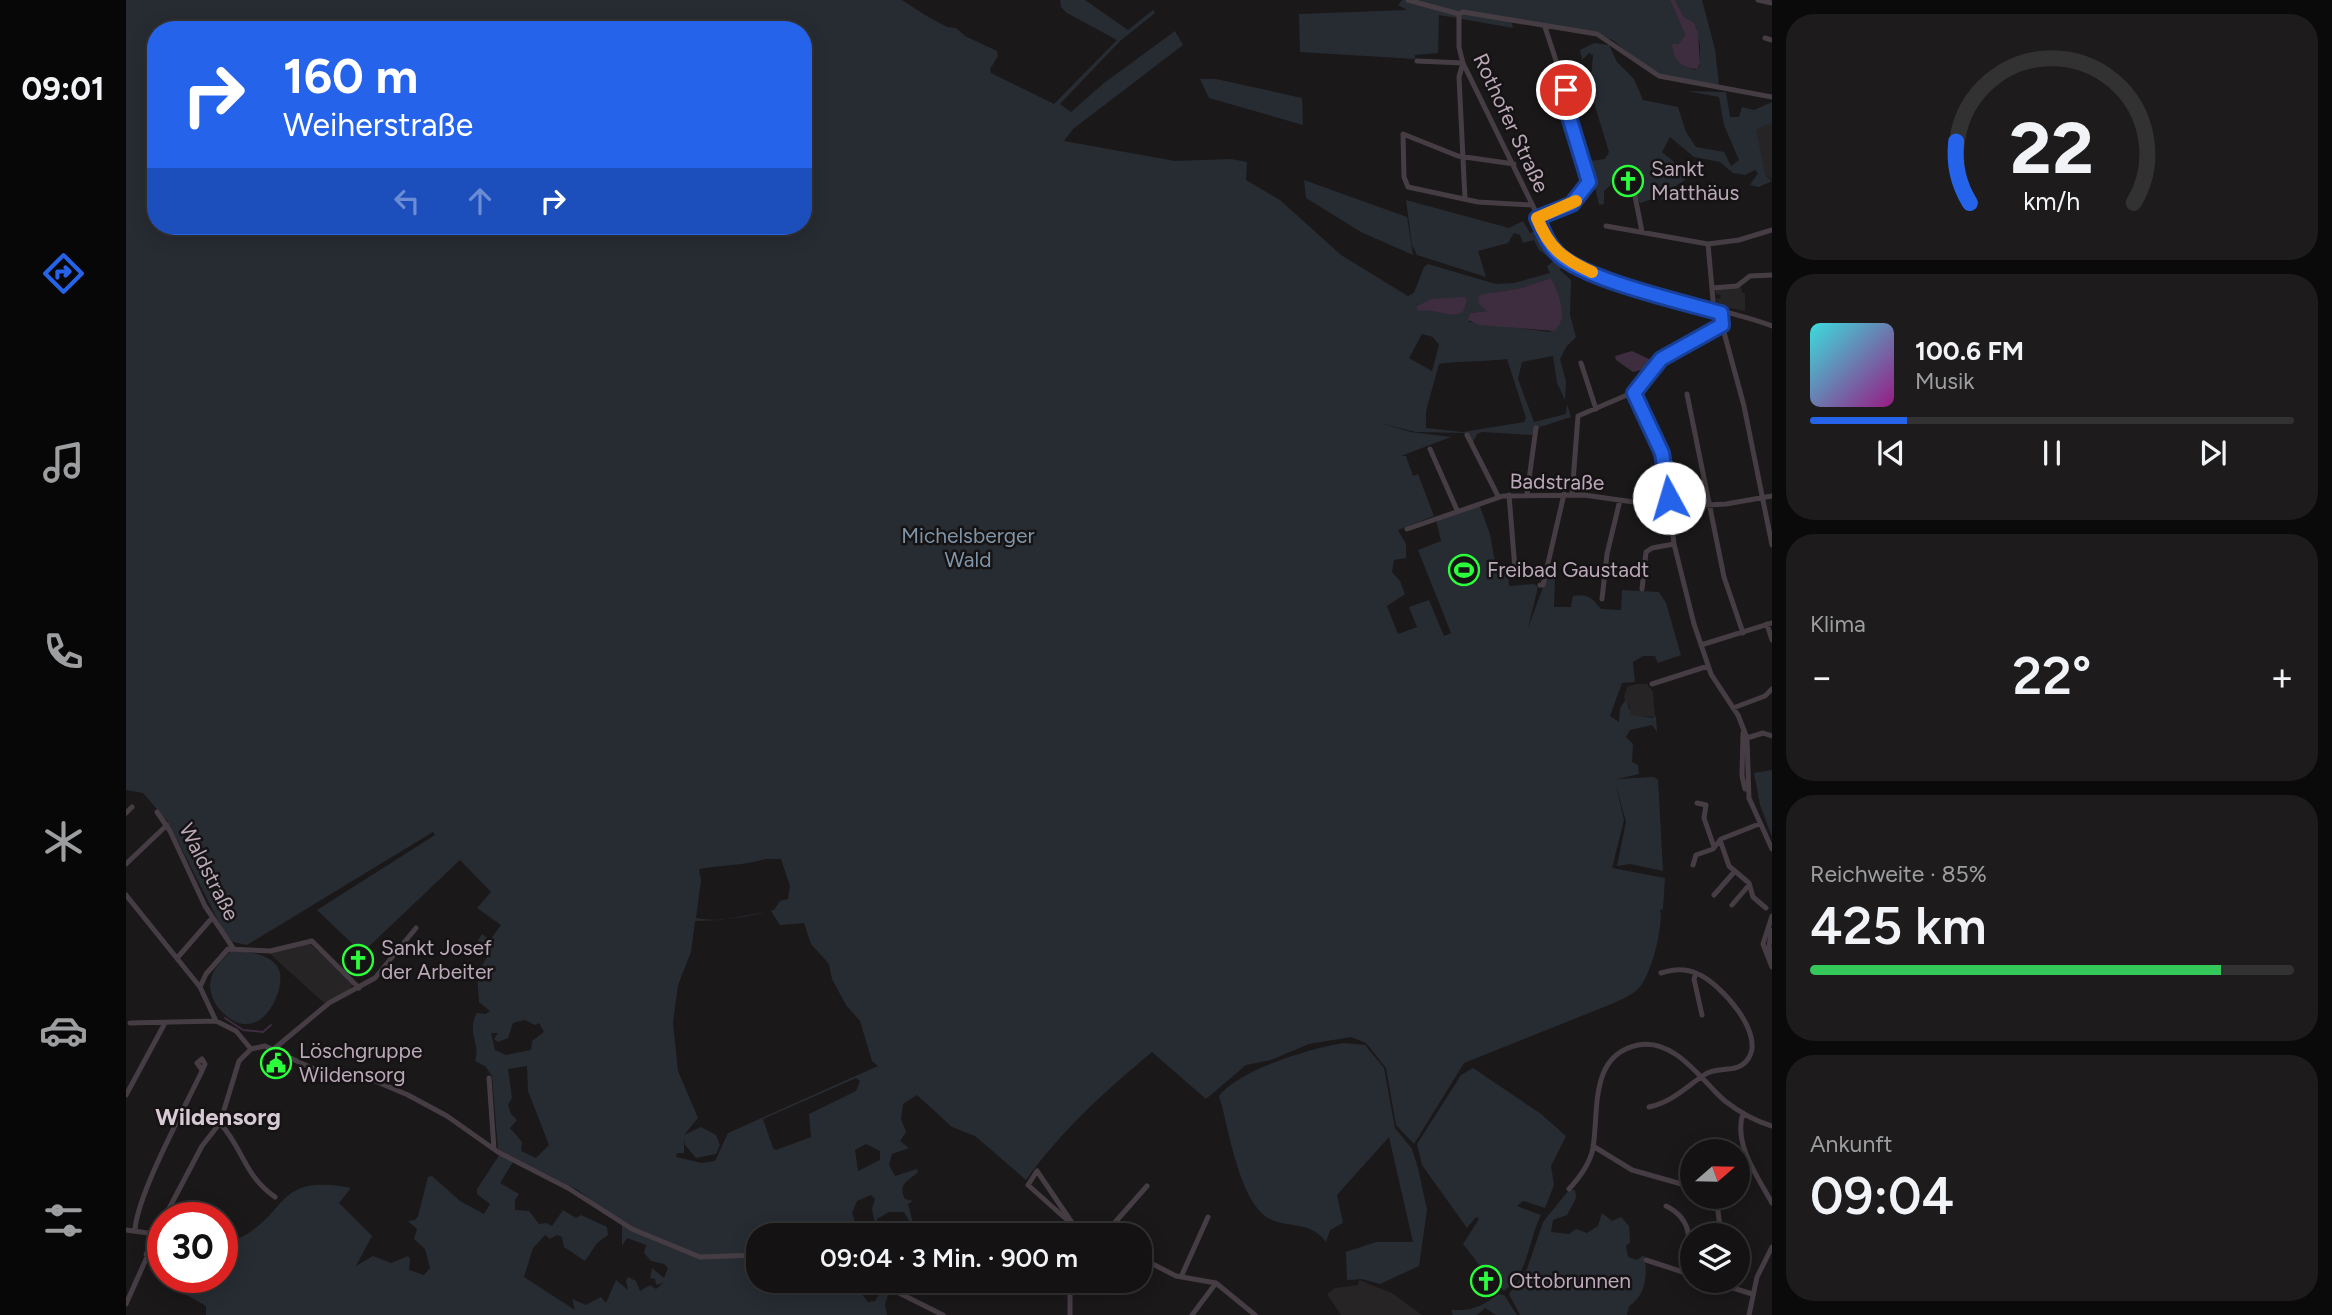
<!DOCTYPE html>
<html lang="de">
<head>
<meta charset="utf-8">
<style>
	:root { --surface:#141213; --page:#1d1b1c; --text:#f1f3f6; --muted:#9d9ea0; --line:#333233; --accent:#2563eb }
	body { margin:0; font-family:Figtree,sans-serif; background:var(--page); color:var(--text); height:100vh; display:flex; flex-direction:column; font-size:26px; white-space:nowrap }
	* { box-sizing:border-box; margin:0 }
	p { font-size:23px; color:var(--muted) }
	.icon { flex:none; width:38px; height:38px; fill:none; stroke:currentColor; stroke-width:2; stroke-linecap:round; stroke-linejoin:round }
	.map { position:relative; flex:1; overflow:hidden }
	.details { display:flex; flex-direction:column; gap:14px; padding:14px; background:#0b0a0a; width:560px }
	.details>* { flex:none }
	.banner { position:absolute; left:21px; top:21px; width:665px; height:214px; border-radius:28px; box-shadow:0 4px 18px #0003,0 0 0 2px var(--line); background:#2563eb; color:#fff; overflow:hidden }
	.needle { width:46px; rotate:70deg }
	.tools { position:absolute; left:1554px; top:1139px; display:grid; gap:14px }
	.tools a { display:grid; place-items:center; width:70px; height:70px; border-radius:50%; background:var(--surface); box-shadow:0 4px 18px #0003,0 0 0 2px var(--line); font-size:35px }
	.speed { position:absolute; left:21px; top:1202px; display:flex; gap:14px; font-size:35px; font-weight:700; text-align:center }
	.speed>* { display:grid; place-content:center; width:91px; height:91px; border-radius:50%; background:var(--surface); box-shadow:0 4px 18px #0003,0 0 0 2px var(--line); line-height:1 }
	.speed .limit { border:10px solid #d22; background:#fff; color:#111 }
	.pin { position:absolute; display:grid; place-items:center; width:60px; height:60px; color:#fff; margin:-30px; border:4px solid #fff; border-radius:50%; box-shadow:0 2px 7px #0007 }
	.me { position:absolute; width:77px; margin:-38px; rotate:354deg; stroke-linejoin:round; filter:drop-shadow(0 0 5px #0008) }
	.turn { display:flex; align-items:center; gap:24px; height:147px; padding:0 21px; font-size:32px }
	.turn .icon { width:91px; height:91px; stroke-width:2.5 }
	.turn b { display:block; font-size:49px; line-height:60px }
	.lanes { display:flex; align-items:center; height:66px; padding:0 21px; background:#0003; justify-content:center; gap:35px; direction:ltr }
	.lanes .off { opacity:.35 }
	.big { font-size:52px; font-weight:600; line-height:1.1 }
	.details .card { flex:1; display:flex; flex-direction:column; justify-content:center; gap:10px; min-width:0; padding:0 24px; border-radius:28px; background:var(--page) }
	.details .dial { align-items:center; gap:0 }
	.dial svg { height:182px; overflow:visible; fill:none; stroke:var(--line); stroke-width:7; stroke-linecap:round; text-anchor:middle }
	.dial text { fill:var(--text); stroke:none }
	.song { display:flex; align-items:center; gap:21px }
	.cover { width:84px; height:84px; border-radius:10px; background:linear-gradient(135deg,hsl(180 70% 55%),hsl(310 70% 35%)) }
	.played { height:7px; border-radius:4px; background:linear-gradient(90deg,var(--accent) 20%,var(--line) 20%) }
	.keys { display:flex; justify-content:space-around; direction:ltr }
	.heat { display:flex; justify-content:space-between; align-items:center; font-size:38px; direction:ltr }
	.charge { height:10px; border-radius:5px; background:linear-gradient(90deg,#34c759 85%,var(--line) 0) }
	.trip { position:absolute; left:620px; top:1223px; width:406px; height:70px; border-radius:28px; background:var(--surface); box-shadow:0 4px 18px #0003,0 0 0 2px var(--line); font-weight:600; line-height:70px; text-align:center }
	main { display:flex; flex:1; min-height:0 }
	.menu { display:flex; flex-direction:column; width:126px; justify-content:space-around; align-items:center; background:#080708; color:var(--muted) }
	.menu .icon { width:49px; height:49px }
	.menu .current { color:var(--accent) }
	.menu b { font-size:32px; color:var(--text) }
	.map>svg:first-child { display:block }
</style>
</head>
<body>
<main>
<nav class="menu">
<b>09:01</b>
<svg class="icon current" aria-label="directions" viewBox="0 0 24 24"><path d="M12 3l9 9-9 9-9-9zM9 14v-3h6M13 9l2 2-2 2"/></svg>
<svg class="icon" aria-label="music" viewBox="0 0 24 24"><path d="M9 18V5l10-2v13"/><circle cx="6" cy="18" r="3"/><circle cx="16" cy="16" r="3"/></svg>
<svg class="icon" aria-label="phone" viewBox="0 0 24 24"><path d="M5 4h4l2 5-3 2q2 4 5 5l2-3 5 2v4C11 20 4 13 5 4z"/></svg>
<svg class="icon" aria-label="climate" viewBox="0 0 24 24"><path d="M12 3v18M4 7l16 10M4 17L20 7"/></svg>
<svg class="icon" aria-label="car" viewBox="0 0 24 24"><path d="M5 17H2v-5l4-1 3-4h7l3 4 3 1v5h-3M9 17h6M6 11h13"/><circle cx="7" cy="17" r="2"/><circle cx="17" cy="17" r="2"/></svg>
<svg class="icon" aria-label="filters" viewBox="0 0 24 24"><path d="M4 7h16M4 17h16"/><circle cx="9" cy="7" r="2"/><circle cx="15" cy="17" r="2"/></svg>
</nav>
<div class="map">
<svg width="1646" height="1315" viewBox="0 0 1646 1315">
	<rect width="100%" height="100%" fill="#1a1819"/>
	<!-- built -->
	<path fill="#272426" d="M1646 123V179L1640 176 1629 130Z
		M1615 287 1616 293H1619V311L1592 306 1590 298 1594 299 1595 295 1590 294 1589 289Z
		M1510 684H1521L1527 692 1529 717 1507 716 1503 712 1504 707 1498 697 1501 687Z
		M184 944 227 983 224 989 198 1003 143 953Z
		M1233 1280 1266 1293 1296 1315H1215L1201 1294 1209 1288 1232 1285Z"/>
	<!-- green -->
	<path fill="#272c33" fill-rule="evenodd" d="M0 0H776L799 15 821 27 830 28 839 36 871 51 872 56 864 69 865 73 928 104 991 40 941 13 935 7 934 0H959L1002 30 1027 10 1029 13 994 41 934 104 945 112 978 83 1049 31 1057 45 947 129 938 141 1049 161 1105 159 1121 162 1120 180 1154 200 1215 255 1282 296 1288 293 1298 267 1302 264 1370 284 1388 283 1424 273 1421 266 1428 261 1413 250 1408 240 1397 243 1394 235 1388 233 1382 243 1352 251 1360 277 1291 255 1286 245 1280 200 1383 228 1397 221 1404 233 1414 230 1437 260 1434 270 1445 280 1444 315 1450 337 1440 347 1434 359 1440 381 1439 400 1431 383 1427 356 1396 362 1392 379 1408 422 1440 414 1441 404 1445 417 1414 427 1406 435 1356 432 1351 434 1347 442 1341 433 1290 432 1254 423 1285 432 1325 437 1275 456H1280L1287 476 1292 474 1308 516 1272 530 1280 544V558L1268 560 1266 572 1274 581 1279 594 1261 606 1272 634 1291 627 1283 607 1303 600 1318 636 1325 633 1292 550 1315 541 1310 520 1353 504 1364 534 1370 568 1382 572 1383 586 1408 584 1412 587 1402 628 1420 579H1429L1428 607H1445L1447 596C1462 593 1467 599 1475 609L1495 610 1496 590 1533 592 1540 603 1555 655 1532 663 1529 656H1517L1507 662 1509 682 1496 683 1484 716 1493 722 1494 708 1500 699 1505 715 1526 718 1530 716 1531 732 1526 725 1504 730 1500 737 1507 744 1506 762 1512 765 1513 774 1491 779 1528 777 1532 780 1537 871 1504 864 1491 866 1500 822 1489 782 1498 820 1486 868 1539 878 1537 909 1534 910C1538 924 1525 977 1512 989 1506 995 1496 999 1488 1003L1338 1063 1288 1144 1270 1125 1260 1068 1240 1043 1225 1037 1183 1044 1145 1060 1120 1065 1080 1099 1026 1052C979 1091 936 1130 900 1180L849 1136 826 1127 791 1095 777 1104 775 1119 780 1132 774 1141 783 1148 766 1154 763 1165 769 1176 791 1169 792 1172C783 1181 771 1183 779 1199L787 1201 782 1204 787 1223H784L778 1212H763L751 1219V1233L746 1209 749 1199 745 1195 731 1201 726 1213 732 1230 747 1235 632 1236V1281H738L732 1289 742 1302 749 1301 757 1288 763 1291 759 1305 761 1315H80V1306L59 1294 57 1278H96V1255L108 1249V1241C165 1215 146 1173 225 1188L213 1203 246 1236 230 1266 247 1256 265 1263 282 1256 284 1259 283 1270 298 1275 304 1268 299 1249 288 1239 291 1229 282 1221 289 1220 292 1216 302 1177 306 1176 334 1201 358 1214 364 1204 351 1194V1189L374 1154 387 1162 374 1183 393 1194 389 1200V1210L403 1211 413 1224 420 1223 426 1226 437 1210 450 1218 455 1215 481 1227 482 1235 471 1243 459 1261 438 1247 436 1237 431 1235 424 1239 419 1235 407 1248 398 1277 449 1310 446 1299 460 1305 475 1297 480 1303 490 1280 502 1290 500 1281 502 1277 510 1281 514 1291 524 1285 530 1289 537 1283 530 1285 529 1279 524 1278 526 1268 538 1278 542 1268 538 1264 525 1261 518 1253 520 1245 501 1238 496 1246V1225L452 1190 372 1149 366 1076 359 1066 349 1061C355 1043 340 1033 351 1013L360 1014 364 1011 353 1002C352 978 348 979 361 957L347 948 356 934 364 940 375 925 351 908 365 892 334 860 236 953 191 910 309 835 307 832 121 945 107 942 98 932 42 822 17 793 0 790ZM30 30H677V226H30ZM1425 278 1436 309 1424 332 1343 322 1344 313 1361 311 1359 307 1366 293 1395 288ZM1296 334 1307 337 1313 345 1306 371 1283 358ZM1381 359 1400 418 1398 422 1337 432 1300 428V411L1313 364C1317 362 1369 361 1381 359ZM639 859H655L664 886 662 899 654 901 648 910C624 916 594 923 570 918L575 880 573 869C594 865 617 866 639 859ZM645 911 654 925 678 923 685 944 703 964 706 979 720 1005 734 1021 746 1061 752 1066 602 1133 589 1161 576 1163 550 1157 551 1153H558V1139L559 1145 570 1158 590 1154 594 1145 590 1135 575 1127 558 1135 572 1118 552 1071 547 1022 552 985 565 952 569 921 596 920ZM399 1020 409 1025 413 1023 418 1032 406 1041 405 1050 380 1055 369 1050 365 1033H372L368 1039 372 1042 382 1038 387 1023ZM401 1066 402 1091 423 1145 410 1158 395 1151 396 1142 384 1128 391 1120 385 1114 382 1105 386 1098 382 1069ZM730 1078 734 1081 730 1091 683 1114 685 1137 650 1150 647 1148 637 1119ZM740 1144 754 1151V1160L732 1171 729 1150Z
		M1276 0H1544L1559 35 1552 44H1546C1546 60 1555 65 1569 70L1574 66V45L1570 27 1558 17 1549 0H1576L1589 49 1593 85 1535 75 1517 65 1488 41 1468 31 1385 20 1387 28 1313 15 1312 53 1289 55V59L1174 52 1173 14 1281 10 1272 5Z
		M1468 43 1483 45 1491 62 1508 79 1517 100 1552 107 1560 132 1570 147 1598 152 1605 166 1613 160 1598 125 1593 97 1561 91 1600 92 1604 117H1613L1616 107 1628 110 1646 102V123L1630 130 1640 176 1646 181 1633 187 1624 185 1632 173 1629 170 1619 175 1607 173 1594 162 1568 157 1544 137 1536 152 1547 161 1559 180 1540 192 1539 203 1533 197 1514 203 1510 194 1501 193 1508 186 1509 190 1512 189 1510 173 1514 171 1509 167 1489 172 1484 186 1478 191V204L1473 205 1463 161 1479 159 1483 152 1465 93 1470 87 1465 79 1467 55 1463 53 1456 60 1454 50Z
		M1074 79H1090L1176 98 1177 125 1083 98Z
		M1178 180 1281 217 1287 255 1235 232 1180 198Z
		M1646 770V837L1634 805 1628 773Z
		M106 950C121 952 141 953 151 966 164 982 138 1045 102 1017 95 1012 88 1004 86 996 79 976 93 963 106 950Z
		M1217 1043 1239 1045 1258 1068 1269 1128 1286 1149 1292 1168 1301 1210 1293 1266 1254 1284 1236 1279 1221 1280 1220 1252 1250 1242H1287L1263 1137 1211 1195 1217 1223 1204 1230 1200 1242C1186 1222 1166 1228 1146 1220 1113 1206 1103 1127 1093 1096 1114 1069 1183 1049 1217 1043Z
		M1347 1068 1415 1114 1440 1136 1425 1166 1428 1185 1419 1208 1397 1201 1391 1206 1415 1215C1402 1241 1403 1273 1378 1291L1365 1280 1337 1244 1353 1219 1350 1217 1341 1228 1296 1165 1291 1144 1335 1075Z
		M1443 1190H1449L1450 1198 1441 1215 1427 1220 1425 1232 1443 1234 1450 1229 1461 1233 1472 1226 1476 1213 1486 1221 1495 1217 1503 1226 1504 1242 1500 1246 1502 1257 1511 1260 1518 1255C1522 1274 1520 1296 1503 1306L1501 1315H1394L1383 1294 1401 1269 1417 1222Z
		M1373 1294 1378 1295 1391 1315H1370L1359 1308 1351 1315H1327L1325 1310C1347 1311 1356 1306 1373 1294Z"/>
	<!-- water -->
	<path fill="#3d2d3f" d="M1544 0H1549L1558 17 1568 23 1572 32 1574 64 1571 69C1556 68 1546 60 1546 44H1552L1559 35Z
		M1425 278C1432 293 1444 318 1428 331L1353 325 1342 320 1344 313 1361 311 1352 303 1353 295 1395 288Z
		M1338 297 1341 299 1337 312C1323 319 1307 307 1292 311L1290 307 1305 299Z
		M1506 351 1525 360 1519 369 1507 372 1490 360 1489 356Z"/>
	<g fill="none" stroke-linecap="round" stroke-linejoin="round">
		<!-- stream -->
		<path stroke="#3d2d3f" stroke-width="2" d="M99 1018 117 1030 137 1032 145 1025"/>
		<!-- minor -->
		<path stroke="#453d43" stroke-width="5" d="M1282 0 1333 14 1337 12 1471 34 1533 76 1646 97
			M1632 0 1646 3
			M1333 14V47L1337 63 1429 251C1470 291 1591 304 1646 326
			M1639 38 1646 40
			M1291 61 1337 63 1333 77 1339 199
			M1388 164 1332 156 1277 134 1278 177 1282 187 1352 202 1406 205
			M1509 196 1516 232
			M1411 218 1446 204 1463 182 1444 120 1439 88 1419 27
			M1480 226 1582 244 1613 240 1646 230
			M1582 244 1588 311
			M1586 288 1611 286 1624 276 1646 275
			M1596 325 1618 406 1646 545
			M1455 363 1470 409
			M1508 392 1539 463 1548 544 1568 624 1585 674 1612 715 1621 738 1623 799
			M1508 392 1535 359 1596 325 1595 313
			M1561 394 1598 577 1617 633
			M1341 435 1372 496
			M1304 449 1331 510
			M1401 494 1410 428
			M1383 495 1389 569
			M1446 495 1452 416 1508 392
			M1281 529 1377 496 1458 495 1543 507 1600 504 1646 496
			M1414 585H1417L1438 494
			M1516 589 1520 552 1526 548 1548 544
			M1476 599 1481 554 1494 500
			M1641 624 1646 640
			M1575 645 1646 623
			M1526 684 1582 666
			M1607 708 1639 696 1646 689
			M1617 733 1616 776 1619 789
			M1621 738 1637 733 1646 736
			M1623 798 1646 849
			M1571 803 1580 805 1578 818 1588 847
			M31 812 44 831 79 906 107 948
			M0 813 6 807
			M1594 840 1603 866 1623 883 1627 897 1640 908
			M0 864 41 825
			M1567 865 1570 855 1587 849 1595 839 1633 824
			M0 895 74 987 90 1021 110 1031 125 1049
			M1588 895 1609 871
			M1606 905 1623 885
			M1646 916 1637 944 1646 967
			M1646 930 1643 946 1646 961
			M52 957 86 918
			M1570 973 1568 979 1576 1015
			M74 987 80 974 102 949 144 951 186 941 233 988
			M4 1023 90 1021
			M149 1048 203 1003 249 978 290 928
			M363 1078 368 1149
			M0 1095 39 1023
			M1523 1107C1546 1102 1560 1087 1578 1075 1592 1065 1611 1075 1622 1059 1640 1034 1594 983 1572 974 1559 968 1548 969 1535 973
			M1617 1113C1607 1144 1632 1177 1646 1203
			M94 1123C118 1150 117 1174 149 1197
			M1467 1146 1506 1170 1566 1187
			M1443 1189C1454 1177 1464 1164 1467 1148 1473 1111 1463 1055 1512 1045 1549 1038 1575 1080 1599 1101 1613 1112 1629 1121 1646 1126
			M1581 1197 1592 1211 1595 1236
			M1540 1206C1569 1220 1565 1246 1557 1272
			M38 1218 76 1146 94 1123 113 1061 125 1049 139 1046 190 1070 242 1078 282 1095 321 1116 372 1152 442 1188 506 1229 574 1257 632 1255
			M949 1227 911 1171 902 1185 949 1227 967 1236
			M0 1230 29 1234
			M9 1230C11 1195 58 1109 75 1073L79 1064 76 1059 71 1063 76 1070
			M944 1236 949 1227
			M977 1236 1021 1186
			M20 1254 37 1253
			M1013 1257 1050 1276 1090 1283 1129 1315
			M1520 1260 1566 1275
			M1055 1277 1082 1217
			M749 1281 817 1315
			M1585 1281 1626 1294
			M0 1304 37 1221
			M944 1315V1281
			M1066 1315 1090 1283
			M1623 1315 1631 1277 1646 1247"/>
	</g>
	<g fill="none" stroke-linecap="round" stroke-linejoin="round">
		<!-- route casing -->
		<g stroke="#184099" stroke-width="18">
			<path id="route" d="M1440 90 1444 120 1463 182 1446 204 1411 218C1417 231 1422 245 1433 255 1460 280 1556 302 1595 313L1596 325 1535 359 1508 393 1536 453 1543 498"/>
		</g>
		<!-- route -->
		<use href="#route" stroke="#2563eb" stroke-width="12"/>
		<!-- slow -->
		<path stroke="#f59e0b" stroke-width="12" d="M1450 201 1411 218C1423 248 1437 259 1466 272"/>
	</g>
	<!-- icons -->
	<defs>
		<g id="church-ring" transform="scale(1.575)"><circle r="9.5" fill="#151314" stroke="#2bff3c" stroke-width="1.5"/><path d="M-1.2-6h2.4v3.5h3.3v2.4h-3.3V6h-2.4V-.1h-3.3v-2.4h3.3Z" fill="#2bff3c"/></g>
		<g id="stadium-ring" transform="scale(1.575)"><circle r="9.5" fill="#151314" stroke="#2bff3c" stroke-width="1.5"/><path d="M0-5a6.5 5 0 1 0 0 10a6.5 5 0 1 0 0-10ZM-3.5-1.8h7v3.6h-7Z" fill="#2bff3c"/></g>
		<g id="civic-ring" transform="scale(1.575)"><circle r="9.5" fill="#151314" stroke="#2bff3c" stroke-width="1.5"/><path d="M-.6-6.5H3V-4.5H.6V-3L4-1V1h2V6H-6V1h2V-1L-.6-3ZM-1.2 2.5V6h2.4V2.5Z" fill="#2bff3c"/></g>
	</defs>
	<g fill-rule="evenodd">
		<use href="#church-ring" x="1502" y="181"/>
		<use href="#stadium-ring" x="1338" y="570"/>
		<use href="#church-ring" x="232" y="960"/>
		<use href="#civic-ring" x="150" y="1063"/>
		<use href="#church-ring" x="1360" y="1281"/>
	</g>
	<g text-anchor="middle" stroke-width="5" stroke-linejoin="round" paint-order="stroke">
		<!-- street labels -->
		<g font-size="21" fill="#bba9b9" stroke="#151314">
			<text transform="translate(1385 123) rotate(65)" y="7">Rothofer Straße</text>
			<text transform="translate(1431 482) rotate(1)" y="7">Badstraße</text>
			<text transform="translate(83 872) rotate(63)" y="7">Waldstraße</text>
		</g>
		<!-- poi labels -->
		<g font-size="21" fill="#bba9b9" stroke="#151314" text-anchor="start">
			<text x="1525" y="176">Sankt<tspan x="1525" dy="24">Matthäus</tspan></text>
			<text x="1361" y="577">Freibad Gaustadt</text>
			<text x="255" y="955">Sankt Josef<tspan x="255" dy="24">der Arbeiter</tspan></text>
			<text x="173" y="1058">Löschgruppe<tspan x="173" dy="24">Wildensorg</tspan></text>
			<text x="1383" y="1288">Ottobrunnen</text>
		</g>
		<!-- park labels -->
		<g font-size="21" fill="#7f94a7" stroke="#151314">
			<text x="842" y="543">Michelsberger<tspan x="842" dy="24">Wald</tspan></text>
		</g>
		<!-- quarter labels -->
		<g font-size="24" font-weight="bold" fill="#d7cad5" stroke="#151314">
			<text x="92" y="1125">Wildensorg</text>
		</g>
	</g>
</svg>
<div class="tools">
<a><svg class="needle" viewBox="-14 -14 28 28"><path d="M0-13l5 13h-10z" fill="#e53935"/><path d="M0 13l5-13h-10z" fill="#9d9ea0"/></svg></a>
<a><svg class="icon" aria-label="layers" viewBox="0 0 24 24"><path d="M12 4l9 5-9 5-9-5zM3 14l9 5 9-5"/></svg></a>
</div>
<div class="speed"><div class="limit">30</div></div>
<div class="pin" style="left:1440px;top:90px;background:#d93025"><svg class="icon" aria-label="arrive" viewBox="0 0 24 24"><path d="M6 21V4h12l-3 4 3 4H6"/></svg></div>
<svg class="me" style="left:1543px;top:498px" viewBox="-20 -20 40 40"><circle r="19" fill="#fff"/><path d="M0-13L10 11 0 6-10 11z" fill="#2563eb"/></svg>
<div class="trip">09:04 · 3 Min. · 900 m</div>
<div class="banner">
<div class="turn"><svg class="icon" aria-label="right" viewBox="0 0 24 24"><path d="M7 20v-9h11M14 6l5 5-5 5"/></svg><div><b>160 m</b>Weiherstraße</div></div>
<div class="lanes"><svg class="icon off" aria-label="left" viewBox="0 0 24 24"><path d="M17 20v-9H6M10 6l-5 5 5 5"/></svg><svg class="icon off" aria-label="ahead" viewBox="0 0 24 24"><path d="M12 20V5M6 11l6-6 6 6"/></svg><svg class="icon" aria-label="right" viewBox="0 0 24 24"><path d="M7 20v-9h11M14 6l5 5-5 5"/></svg></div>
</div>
</div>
<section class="details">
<div class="card dial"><svg viewBox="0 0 100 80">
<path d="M14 69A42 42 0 1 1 86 69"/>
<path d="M14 69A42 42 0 0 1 8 42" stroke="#2563eb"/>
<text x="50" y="56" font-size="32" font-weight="700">22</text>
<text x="50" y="72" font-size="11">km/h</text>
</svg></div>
<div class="card">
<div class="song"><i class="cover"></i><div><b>100.6 FM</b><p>Musik</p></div></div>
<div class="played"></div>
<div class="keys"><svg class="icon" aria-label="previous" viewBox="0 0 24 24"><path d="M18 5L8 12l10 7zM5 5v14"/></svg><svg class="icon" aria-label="pause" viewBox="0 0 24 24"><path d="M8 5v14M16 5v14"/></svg><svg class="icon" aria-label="next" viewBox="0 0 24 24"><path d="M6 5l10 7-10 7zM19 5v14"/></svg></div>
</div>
<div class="card"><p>Klima</p>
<div class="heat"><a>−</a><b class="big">22°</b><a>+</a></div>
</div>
<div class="card"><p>Reichweite · 85%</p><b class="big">425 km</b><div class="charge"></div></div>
<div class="card"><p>Ankunft</p><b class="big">09:04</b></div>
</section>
</main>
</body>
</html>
